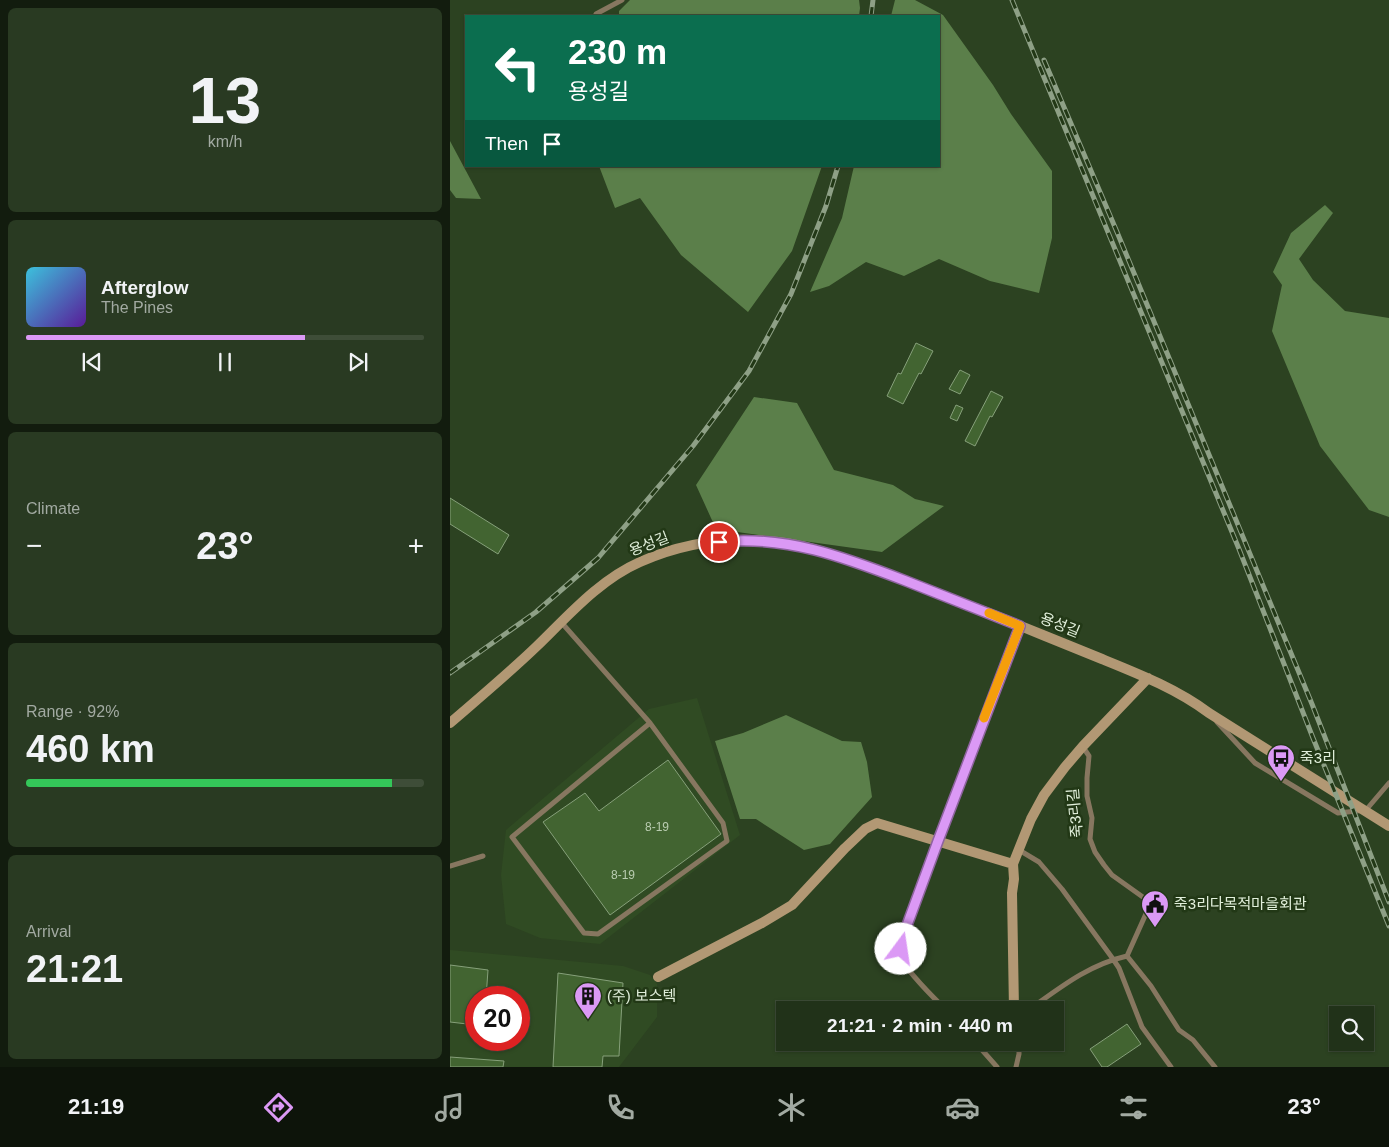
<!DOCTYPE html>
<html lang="en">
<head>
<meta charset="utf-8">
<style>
	:root { --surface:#213219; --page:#293a22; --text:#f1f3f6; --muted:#a2aaa2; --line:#3e4d38; --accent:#db99f5 }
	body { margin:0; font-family:Arial,"Noto Sans KR",sans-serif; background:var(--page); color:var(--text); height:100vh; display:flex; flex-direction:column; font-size:19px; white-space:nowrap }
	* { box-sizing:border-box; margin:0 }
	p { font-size:16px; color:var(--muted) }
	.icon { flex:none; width:28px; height:28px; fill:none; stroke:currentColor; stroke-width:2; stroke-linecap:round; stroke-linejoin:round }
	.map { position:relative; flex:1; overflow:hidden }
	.side { display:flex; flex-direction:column; gap:8px; padding:8px; background:#121c0e; width:450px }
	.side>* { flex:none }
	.hud { position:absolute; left:15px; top:15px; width:475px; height:152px; border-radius:0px; box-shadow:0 1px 4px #0004,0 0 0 1px var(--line); background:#0b6e4f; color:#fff; overflow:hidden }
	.controls { position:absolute; left:879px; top:1006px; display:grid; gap:10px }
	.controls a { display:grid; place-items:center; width:45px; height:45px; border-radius:0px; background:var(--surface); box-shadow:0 1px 4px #0004,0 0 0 1px var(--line); font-size:25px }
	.speed { position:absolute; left:15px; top:986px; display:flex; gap:10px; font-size:25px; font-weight:700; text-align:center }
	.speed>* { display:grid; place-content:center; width:65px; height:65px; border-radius:50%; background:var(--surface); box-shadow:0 1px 4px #0004,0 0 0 1px var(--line); line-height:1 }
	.speed .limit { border:8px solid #d22; background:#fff; color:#111 }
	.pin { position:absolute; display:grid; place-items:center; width:42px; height:42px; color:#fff; margin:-21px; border:2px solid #fff; border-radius:50%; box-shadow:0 1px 5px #0007 }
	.me { position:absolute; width:55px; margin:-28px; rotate:14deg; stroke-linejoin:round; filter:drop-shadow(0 0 4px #0008) }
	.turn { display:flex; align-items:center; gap:18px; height:105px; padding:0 20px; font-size:22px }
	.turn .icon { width:65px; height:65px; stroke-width:2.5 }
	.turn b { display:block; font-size:35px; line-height:42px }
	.then { display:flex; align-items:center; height:48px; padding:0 20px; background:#0003; gap:10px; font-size:19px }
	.big { font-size:38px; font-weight:600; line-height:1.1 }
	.side .card { flex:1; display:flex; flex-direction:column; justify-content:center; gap:8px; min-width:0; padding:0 18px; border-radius:8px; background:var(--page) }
	.side .dial { align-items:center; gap:0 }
	.dial b { font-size:65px; line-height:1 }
	.song { display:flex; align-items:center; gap:15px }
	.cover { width:60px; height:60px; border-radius:8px; background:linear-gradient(135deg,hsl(190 70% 55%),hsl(270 70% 35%)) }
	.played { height:5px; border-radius:2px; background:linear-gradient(90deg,var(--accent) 70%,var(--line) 70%) }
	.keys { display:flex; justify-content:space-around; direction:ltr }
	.heat { display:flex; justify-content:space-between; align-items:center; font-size:28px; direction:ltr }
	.charge { height:8px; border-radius:4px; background:linear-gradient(90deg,#34c759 92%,var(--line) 0) }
	.trip { position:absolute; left:326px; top:1001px; width:288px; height:50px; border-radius:0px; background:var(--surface); box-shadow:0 1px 4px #0004,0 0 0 1px var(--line); font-weight:600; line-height:50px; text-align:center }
	.menu { display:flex; height:80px; justify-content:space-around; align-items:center; background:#0d140a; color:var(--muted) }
	.menu .icon { width:35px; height:35px }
	.menu .current { color:var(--accent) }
	.menu b { font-size:22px; color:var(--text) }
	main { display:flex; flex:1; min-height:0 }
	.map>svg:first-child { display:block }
</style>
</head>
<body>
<main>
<section class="side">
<div class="card dial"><b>13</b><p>km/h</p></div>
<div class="card">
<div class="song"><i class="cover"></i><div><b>Afterglow</b><p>The Pines</p></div></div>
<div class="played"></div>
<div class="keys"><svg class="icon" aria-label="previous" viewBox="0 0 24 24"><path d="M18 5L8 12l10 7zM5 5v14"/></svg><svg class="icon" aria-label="pause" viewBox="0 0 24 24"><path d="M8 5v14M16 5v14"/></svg><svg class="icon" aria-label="next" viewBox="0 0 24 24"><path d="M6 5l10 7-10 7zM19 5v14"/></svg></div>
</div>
<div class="card"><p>Climate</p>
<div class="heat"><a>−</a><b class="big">23°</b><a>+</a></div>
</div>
<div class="card"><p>Range · 92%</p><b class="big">460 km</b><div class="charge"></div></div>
<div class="card"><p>Arrival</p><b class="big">21:21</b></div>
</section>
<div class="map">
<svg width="939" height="1067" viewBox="0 0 939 1067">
	<rect width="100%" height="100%" fill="#2c4221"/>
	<!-- built -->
	<path fill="#304b23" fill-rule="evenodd" d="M247 698 290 835 150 944 90 938 56 924 51 875 56 830 199 709Z
		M0 950 173 966 200 975 207 984V1017L169 1067H0ZM26 998H69V1040H26Z"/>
	<!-- forest -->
	<path fill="#5b7f4a" d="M180 0H409L410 8 409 16H169V11Z
		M445 0H465L493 15 543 85 561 114 602 171V238L589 293 540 281 489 259 454 276 416 262 379 286 360 292 392 218 404 166H489V16H441Z
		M0 141 31 199 6 198 0 190Z
		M149 166H372L342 251 298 312 231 255 190 198 165 208Z
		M875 205 883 213 849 259 863 280 895 311 939 318V517L919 510 870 446 822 331 832 285 823 272 841 233Z
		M304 397 347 403 384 470 443 485 465 499 494 506 432 552 266 529 246 485Z
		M336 715 392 741 411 742 417 762 422 797 380 844 354 850 306 819H290L265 741 293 733Z"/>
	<!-- building -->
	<path fill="#426431" stroke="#86a07a" d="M466 343 483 351 471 374 469 373 453 404 437 396 448 373 451 374Z
		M510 370 520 375 510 394 499 389Z
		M541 391 553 397 542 417 540 416 525 446 515 441Z
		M506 405 513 408 507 421 500 418Z
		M0 498 59 535 48 554 0 524Z
		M218 760 271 834 160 915 93 822 135 793 149 811Z
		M0 965 38 970 36 998H26V1025L0 1022Z
		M108 973 173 983 169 1056H153L152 1067H103Z
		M677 1024 691 1044 657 1067H652L640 1049Z
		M0 1057 54 1061 53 1067H0Z"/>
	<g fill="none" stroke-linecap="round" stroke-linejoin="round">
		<!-- lane -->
		<path stroke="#877760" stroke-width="5" d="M145 16 146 14 172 0
			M111 622 200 723 62 837 134 933 148 934 277 841 273 823 200 723
			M767 722 805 763 888 813 916 810 939 783
			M569 850 589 862 612 889 663 959 669 968 692 1027 721 1067
			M0 866 33 856
			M677 956 701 986 729 1030 743 1040 765 1067
			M496 1010C485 999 457 972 452 959 450 952 452 943 453 936L487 841 570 626
			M583 1010 587 1004C616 983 642 964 677 956L699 907 697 900 662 875 654 865 645 852 640 839 642 818 637 796V778L639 756 633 747
			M525 1042 547 1067
			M566 1067 569 1054V1042"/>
		<!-- secondary -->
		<path stroke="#b29874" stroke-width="10" d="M0 723C29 698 59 673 87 646 118 616 149 580 190 562 233 543 281 536 328 542 356 545 381 554 407 563 451 578 493 596 536 612 575 628 613 643 652 659 689 674 727 689 759 713L939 826
			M208 977 312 923 342 905 395 848 415 829 427 823 563 864
			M564 1010 562 893 564 879 563 864 581 819 594 795 615 767 633 746 698 678"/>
		<!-- rail casing -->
		<g stroke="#8ea086" stroke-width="5">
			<path id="rail" d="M562 0 789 549 863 738 939 926
				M421 16 423 0
				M594 60 667 232 862 704 939 902
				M0 673 86 612 148 558 243 446 299 371 341 294 376 206 388 166"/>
		</g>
		<!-- rail -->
		<use href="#rail" stroke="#223816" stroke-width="3" stroke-dasharray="9" stroke-linecap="butt"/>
	</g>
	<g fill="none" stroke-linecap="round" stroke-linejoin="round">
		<!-- route casing -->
		<g stroke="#8e639f" stroke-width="12">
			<path id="route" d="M269 542C336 535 394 557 456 581 494 596 532 611 570 626L488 841 453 936 451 949"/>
		</g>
		<!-- route -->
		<use href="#route" stroke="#db99f5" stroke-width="9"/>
		<!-- slow -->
		<path stroke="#f59e0b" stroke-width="9" d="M534 718 570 626 539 613"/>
	</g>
	<!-- icons -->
	<defs>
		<g id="bus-pin" transform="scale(1.4375)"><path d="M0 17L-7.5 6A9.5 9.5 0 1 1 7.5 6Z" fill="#db99f5" stroke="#223816"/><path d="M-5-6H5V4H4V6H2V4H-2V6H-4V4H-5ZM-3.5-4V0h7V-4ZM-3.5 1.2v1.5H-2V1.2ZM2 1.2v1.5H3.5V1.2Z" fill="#111"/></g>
		<g id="civic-pin" transform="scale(1.4375)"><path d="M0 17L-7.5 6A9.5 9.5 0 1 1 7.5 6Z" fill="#db99f5" stroke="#223816"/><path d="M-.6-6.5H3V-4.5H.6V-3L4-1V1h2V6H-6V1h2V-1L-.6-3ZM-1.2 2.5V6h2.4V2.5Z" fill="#111"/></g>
		<g id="building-pin" transform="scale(1.4375)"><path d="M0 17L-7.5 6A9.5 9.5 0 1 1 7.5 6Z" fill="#db99f5" stroke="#223816"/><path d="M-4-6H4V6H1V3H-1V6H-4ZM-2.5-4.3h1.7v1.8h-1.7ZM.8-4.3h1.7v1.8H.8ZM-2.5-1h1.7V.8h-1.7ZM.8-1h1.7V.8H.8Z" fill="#111"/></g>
	</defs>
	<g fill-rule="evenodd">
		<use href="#bus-pin" x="831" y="758"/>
		<use href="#civic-pin" x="705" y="904"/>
		<use href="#building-pin" x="138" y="996"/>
	</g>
	<g text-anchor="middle" stroke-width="5" stroke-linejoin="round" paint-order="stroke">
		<!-- number labels -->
		<g font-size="12" fill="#b9ccb0">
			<text x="207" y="831">8-19</text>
			<text x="173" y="879">8-19</text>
		</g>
		<!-- street labels -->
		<g font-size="15" fill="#e1efdb" stroke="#223816">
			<text transform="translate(199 544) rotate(-21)" y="5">용성길</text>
			<text transform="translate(610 625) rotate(22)" y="5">용성길</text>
			<text transform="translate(625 813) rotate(-95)" y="5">죽3리길</text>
		</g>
		<!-- poi labels -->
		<g font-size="15" fill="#e1efdb" stroke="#223816" text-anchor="start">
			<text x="850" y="763">죽3리</text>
			<text x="724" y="909">죽3리다목적마을회관</text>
			<text x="157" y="1001">(주) 보스텍</text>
		</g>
	</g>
</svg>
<div class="controls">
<a><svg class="icon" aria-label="search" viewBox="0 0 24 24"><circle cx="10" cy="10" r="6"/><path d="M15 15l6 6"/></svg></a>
</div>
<div class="speed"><div class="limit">20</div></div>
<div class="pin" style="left:269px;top:542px;background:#d93025"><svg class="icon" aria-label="arrive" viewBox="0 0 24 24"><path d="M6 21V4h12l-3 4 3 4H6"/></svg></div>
<svg class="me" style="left:451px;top:949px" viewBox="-20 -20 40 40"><circle r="19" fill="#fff"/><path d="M0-13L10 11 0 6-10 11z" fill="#db99f5"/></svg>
<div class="trip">21:21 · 2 min · 440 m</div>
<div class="hud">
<div class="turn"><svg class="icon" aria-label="left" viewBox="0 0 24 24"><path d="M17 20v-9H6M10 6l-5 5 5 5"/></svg><div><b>230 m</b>용성길</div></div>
<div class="then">Then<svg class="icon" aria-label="arrive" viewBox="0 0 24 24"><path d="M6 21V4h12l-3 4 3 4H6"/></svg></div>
</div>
</div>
</main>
<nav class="menu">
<b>21:19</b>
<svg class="icon current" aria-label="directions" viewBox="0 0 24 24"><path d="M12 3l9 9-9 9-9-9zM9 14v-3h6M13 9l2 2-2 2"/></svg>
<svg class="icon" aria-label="music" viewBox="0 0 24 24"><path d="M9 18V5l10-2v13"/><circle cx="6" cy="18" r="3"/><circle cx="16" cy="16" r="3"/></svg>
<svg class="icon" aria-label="phone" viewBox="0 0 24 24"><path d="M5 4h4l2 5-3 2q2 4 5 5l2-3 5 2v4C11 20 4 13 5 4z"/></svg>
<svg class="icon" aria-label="climate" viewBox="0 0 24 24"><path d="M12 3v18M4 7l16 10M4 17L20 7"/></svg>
<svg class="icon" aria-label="car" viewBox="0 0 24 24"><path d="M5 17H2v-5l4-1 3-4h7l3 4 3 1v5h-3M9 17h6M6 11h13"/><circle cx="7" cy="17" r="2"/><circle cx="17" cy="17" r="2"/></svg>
<svg class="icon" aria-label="filters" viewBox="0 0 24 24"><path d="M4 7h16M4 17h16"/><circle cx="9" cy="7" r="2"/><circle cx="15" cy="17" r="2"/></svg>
<b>23°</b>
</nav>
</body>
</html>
